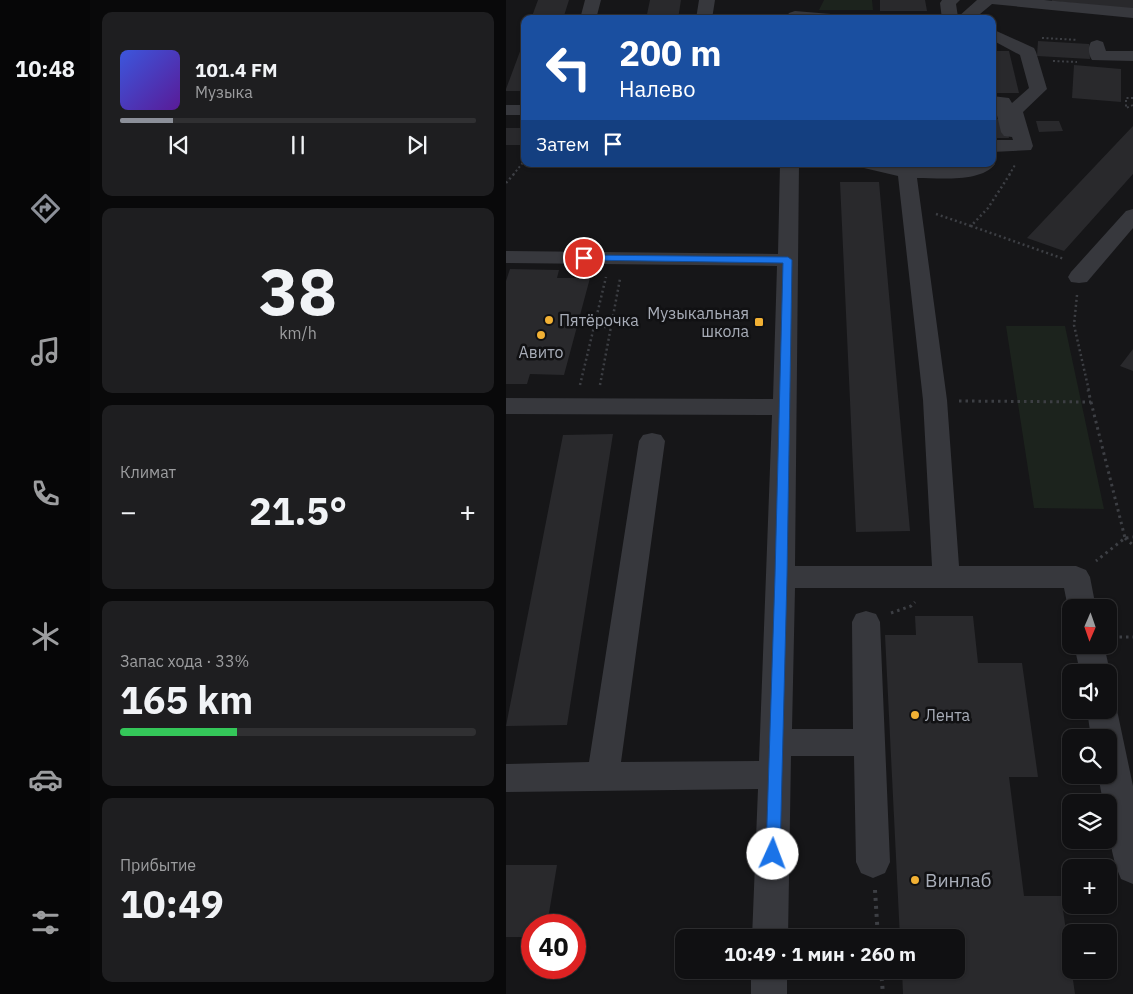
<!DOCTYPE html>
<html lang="ru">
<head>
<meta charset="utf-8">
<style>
	:root { --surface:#101012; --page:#1e1e20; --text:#f1f3f6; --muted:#9c9d9f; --line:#303032; --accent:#8c9099 }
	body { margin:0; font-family:"IBM Plex Sans",sans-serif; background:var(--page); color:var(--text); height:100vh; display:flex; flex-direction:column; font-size:19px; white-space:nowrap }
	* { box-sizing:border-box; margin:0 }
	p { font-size:16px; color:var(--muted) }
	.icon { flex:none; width:28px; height:28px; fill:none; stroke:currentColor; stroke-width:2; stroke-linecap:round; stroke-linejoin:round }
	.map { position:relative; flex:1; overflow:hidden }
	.drawer { display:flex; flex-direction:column; gap:12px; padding:12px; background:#09090a; width:416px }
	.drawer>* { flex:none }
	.banner { position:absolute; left:15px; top:15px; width:475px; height:152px; border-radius:10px; box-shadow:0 1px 4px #0004,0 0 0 1px var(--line); background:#1a4fa0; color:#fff; overflow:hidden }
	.needle { width:32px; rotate:182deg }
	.buttons { position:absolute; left:556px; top:599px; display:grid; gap:10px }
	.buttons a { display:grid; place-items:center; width:55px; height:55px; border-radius:10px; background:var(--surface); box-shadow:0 1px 4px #0004,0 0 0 1px var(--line); font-size:25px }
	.speed { position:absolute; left:15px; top:914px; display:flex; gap:10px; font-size:25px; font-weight:700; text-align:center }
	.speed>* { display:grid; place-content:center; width:65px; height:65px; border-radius:50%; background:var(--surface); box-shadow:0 1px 4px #0004,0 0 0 1px var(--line); line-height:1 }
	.speed .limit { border:8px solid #d22; background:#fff; color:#111 }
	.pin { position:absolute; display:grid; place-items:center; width:42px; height:42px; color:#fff; margin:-21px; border:2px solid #fff; border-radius:50%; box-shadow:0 1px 5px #0007 }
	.me { position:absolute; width:55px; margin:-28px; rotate:2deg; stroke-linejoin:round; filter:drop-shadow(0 0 4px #0008) }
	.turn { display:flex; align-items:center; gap:18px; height:105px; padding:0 15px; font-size:22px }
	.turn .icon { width:65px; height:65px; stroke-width:2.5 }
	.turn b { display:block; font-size:35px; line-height:42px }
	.then { display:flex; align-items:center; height:48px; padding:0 15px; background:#0003; gap:10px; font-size:19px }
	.big { font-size:38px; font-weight:800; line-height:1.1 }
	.drawer .card { flex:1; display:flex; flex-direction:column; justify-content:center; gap:8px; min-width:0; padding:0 18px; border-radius:10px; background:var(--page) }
	.drawer .dial { align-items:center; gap:0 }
	.dial b { font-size:65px; line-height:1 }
	.song { display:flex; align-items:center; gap:15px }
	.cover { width:60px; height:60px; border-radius:8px; background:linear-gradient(135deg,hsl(230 70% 55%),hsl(270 70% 35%)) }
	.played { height:5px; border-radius:2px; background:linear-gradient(90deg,var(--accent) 15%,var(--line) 15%) }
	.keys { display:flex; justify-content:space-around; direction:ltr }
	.heat { display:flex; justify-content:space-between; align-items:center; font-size:28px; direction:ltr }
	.charge { height:8px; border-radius:4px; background:linear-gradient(90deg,#34c759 33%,var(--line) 0) }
	.trip { position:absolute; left:169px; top:929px; width:290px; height:50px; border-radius:10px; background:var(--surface); box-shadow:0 1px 4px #0004,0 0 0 1px var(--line); font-weight:800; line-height:50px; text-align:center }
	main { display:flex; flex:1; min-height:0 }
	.menu { display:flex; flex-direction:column; width:90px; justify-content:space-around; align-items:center; background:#060607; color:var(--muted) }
	.menu .icon { width:35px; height:35px }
	.menu .active { color:var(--accent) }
	.menu b { font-size:22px; color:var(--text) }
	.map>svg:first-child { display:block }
</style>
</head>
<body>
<main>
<nav class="menu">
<b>10:48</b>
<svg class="icon active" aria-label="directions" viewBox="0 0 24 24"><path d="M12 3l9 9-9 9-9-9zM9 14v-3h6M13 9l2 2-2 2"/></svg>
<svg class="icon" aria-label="music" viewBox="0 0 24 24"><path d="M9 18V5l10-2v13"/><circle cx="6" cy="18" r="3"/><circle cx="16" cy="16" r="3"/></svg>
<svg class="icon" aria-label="phone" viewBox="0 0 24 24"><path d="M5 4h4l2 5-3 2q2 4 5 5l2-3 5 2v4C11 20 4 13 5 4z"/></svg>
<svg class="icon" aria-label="climate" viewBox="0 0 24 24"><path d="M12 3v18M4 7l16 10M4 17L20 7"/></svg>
<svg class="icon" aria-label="car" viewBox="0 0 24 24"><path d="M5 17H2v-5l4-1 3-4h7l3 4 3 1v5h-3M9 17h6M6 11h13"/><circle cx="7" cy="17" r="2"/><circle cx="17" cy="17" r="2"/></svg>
<svg class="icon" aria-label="filters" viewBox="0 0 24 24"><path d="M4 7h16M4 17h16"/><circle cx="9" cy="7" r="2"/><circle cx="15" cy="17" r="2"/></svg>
</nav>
<section class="drawer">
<div class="card">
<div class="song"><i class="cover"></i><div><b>101.4 FM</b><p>Музыка</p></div></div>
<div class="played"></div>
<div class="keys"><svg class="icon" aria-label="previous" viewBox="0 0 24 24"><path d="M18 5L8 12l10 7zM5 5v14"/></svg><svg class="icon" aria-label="pause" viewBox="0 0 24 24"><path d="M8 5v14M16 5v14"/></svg><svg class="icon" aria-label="next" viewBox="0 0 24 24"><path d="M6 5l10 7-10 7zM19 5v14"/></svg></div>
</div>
<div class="card dial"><b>38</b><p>km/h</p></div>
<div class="card"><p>Климат</p>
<div class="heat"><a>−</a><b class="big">21.5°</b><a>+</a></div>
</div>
<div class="card"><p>Запас хода · 33%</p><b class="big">165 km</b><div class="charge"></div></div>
<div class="card"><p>Прибытие</p><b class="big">10:49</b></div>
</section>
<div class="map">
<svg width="627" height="994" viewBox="0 0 627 994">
	<rect width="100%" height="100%" fill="#161618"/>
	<!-- green -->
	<path fill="#1c231d" d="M318 0H366L367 10H313Z
		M500 326H559L598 509 528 508Z"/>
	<!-- building -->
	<path fill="#29292c" d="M32 0H63L57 19H25Z
		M144 0H175L172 19H140Z
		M374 0H419L421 11H374Z
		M546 0H627V9L546 1Z
		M19 38V91H0V89Z
		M532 41 583 44 584 59 531 56Z
		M486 51H503L513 93H486Z
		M568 65 615 69V102L566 98Z
		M486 119H499L503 138H486Z
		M530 121H553L557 131 533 132Z
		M627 126V174L558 251 521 238Z
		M0 128H19V137L16 145H0Z
		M334 182H373L404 531 350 532Z
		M4 269 53 270 51 278H84L58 375 24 374 21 384H0V281Z
		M627 349V371L614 366Z
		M107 434 61 725 0 726 57 435Z
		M409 616H467L472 663H516L532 777H503L518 896H555L569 994H397L396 970H450V938H394L379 635H410Z
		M0 865H51L41 925H26V937H0Z"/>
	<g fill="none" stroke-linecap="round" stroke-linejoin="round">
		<!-- path-far3 -->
		<path stroke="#3d3f44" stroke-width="2" stroke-dasharray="2 2.5" stroke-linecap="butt" d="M536 38 572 40
			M547 61 571 62
			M627 98H620V108L627 105
			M7 175 19 160
			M503 175 509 165"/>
		<!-- path-far2 -->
		<path stroke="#3d3f44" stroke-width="2.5" stroke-dasharray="2 3" stroke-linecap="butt" d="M504 174 482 208 465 226 558 259
			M0 183 8 174
			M430 214 465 226
			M571 295 568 325 583 391
			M88 327H105
			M74 385 100 277
			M94 385 114 279"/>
		<!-- path-far1 -->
		<path stroke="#3d3f44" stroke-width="3" stroke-dasharray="2.5 4" stroke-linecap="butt" d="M453 401 585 402 582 390
			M585 402 619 538 590 561
			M619 538 627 545
			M620 538 627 537
			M385 613 405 606 409 602
			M607 637H627"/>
		<!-- path -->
		<path stroke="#3d3f44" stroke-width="4" stroke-dasharray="3 5" stroke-linecap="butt" d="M369 890 372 938
			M375 970 377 994"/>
		<!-- minor -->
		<path fill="#37383d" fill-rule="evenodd" d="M79 0H95L90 19H74Z
			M193 0H209L206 19H190Z
			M436 0H454L450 4 452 17 471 0H538L627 8V18L486 4 468 19H436L434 3Z
			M289 11 325 14 331 16 333 19H283L281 16 283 13Z
			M486 29 528 48 530 52 541 89 517 112 527 146 525 150 486 152V140H507L506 137 498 136 495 132 489 107 486 106V96L503 98 506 103 523 88 514 55 486 40Z
			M591 40 597 42 600 51H627V61L586 60C582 54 582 47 585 42Z
			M0 105H19V115H0Z
			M486 161 489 164C475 183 432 178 411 178L441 400 453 566H570L580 570 584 577 590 608H565V614L562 608 558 588H289L286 729H347L346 622 350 614 360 611 370 614 374 622 384 862 379 873 367 878 355 873 350 862 348 756H285L282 938H246L252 789 0 792V764L83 762 133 441 137 435 146 433 155 435 159 441 115 762 253 761 266 415 0 414V398L267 399 271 266 0 263V251L272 254 274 164H293L289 566H426L417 400 392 176 358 168 355 164 457 166 463 164H486Z
			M627 209V228L581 282 573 283 565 282 562 277 565 272 620 211Z
			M568 645H598L604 672 602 675V672H574Z
			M602 699 607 701 611 710 627 786V884L615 879C604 855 602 828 602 802H597L592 775H602V738H585L581 710H602Z
			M245 970H281V994H245Z"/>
	</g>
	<!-- route -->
	<path fill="#1a73e8" stroke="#114b97" d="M78 255 282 257 286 260 281 576 274 854 272 858 267 860 262 858 260 854 269 576 277 263 75 260V256Z"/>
	<!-- markers -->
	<g fill="#f2b134" stroke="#111113" stroke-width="2">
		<circle cx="43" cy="320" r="5"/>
		<rect x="248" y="317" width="10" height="10" rx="2.5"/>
		<circle cx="35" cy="335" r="5"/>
		<circle cx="409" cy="715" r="5"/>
		<circle cx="409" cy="880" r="5"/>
	</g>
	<g text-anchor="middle" stroke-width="5" stroke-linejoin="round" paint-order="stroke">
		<!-- poi labels -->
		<g font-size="16" fill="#a8adb8" stroke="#111113" text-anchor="start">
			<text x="243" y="319" text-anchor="end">Музыкальная<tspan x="243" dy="18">школа</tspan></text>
			<text x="53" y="326">Пятёрочка</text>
			<text x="35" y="358" text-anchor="middle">Авито</text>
			<text x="419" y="721">Лента</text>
		</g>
		<!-- near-poi labels -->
		<g font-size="19" fill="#a8adb8" stroke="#111113" text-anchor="start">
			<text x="419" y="887">Винлаб</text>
		</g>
	</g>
</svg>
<div class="buttons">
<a><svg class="needle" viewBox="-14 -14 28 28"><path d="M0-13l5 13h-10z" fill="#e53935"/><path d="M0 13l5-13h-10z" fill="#9c9d9f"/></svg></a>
<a><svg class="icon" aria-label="sound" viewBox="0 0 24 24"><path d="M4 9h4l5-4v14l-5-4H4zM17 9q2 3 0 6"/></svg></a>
<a><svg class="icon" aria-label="search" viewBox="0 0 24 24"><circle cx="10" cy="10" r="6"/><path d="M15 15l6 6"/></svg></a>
<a><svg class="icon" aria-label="layers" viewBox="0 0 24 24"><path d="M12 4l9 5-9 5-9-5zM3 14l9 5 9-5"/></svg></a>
<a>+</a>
<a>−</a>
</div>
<div class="speed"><div class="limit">40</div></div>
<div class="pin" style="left:78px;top:258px;background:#d93025"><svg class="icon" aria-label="arrive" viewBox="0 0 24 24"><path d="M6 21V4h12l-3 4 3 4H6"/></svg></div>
<svg class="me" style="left:267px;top:854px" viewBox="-20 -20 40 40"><circle r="19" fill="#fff"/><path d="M0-13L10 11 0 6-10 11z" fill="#1a73e8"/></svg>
<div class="trip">10:49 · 1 мин · 260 m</div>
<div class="banner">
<div class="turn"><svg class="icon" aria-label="left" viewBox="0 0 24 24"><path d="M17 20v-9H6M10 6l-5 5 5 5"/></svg><div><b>200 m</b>Налево</div></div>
<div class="then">Затем<svg class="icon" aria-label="arrive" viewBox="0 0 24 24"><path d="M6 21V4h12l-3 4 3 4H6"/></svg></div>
</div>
</div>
</main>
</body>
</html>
